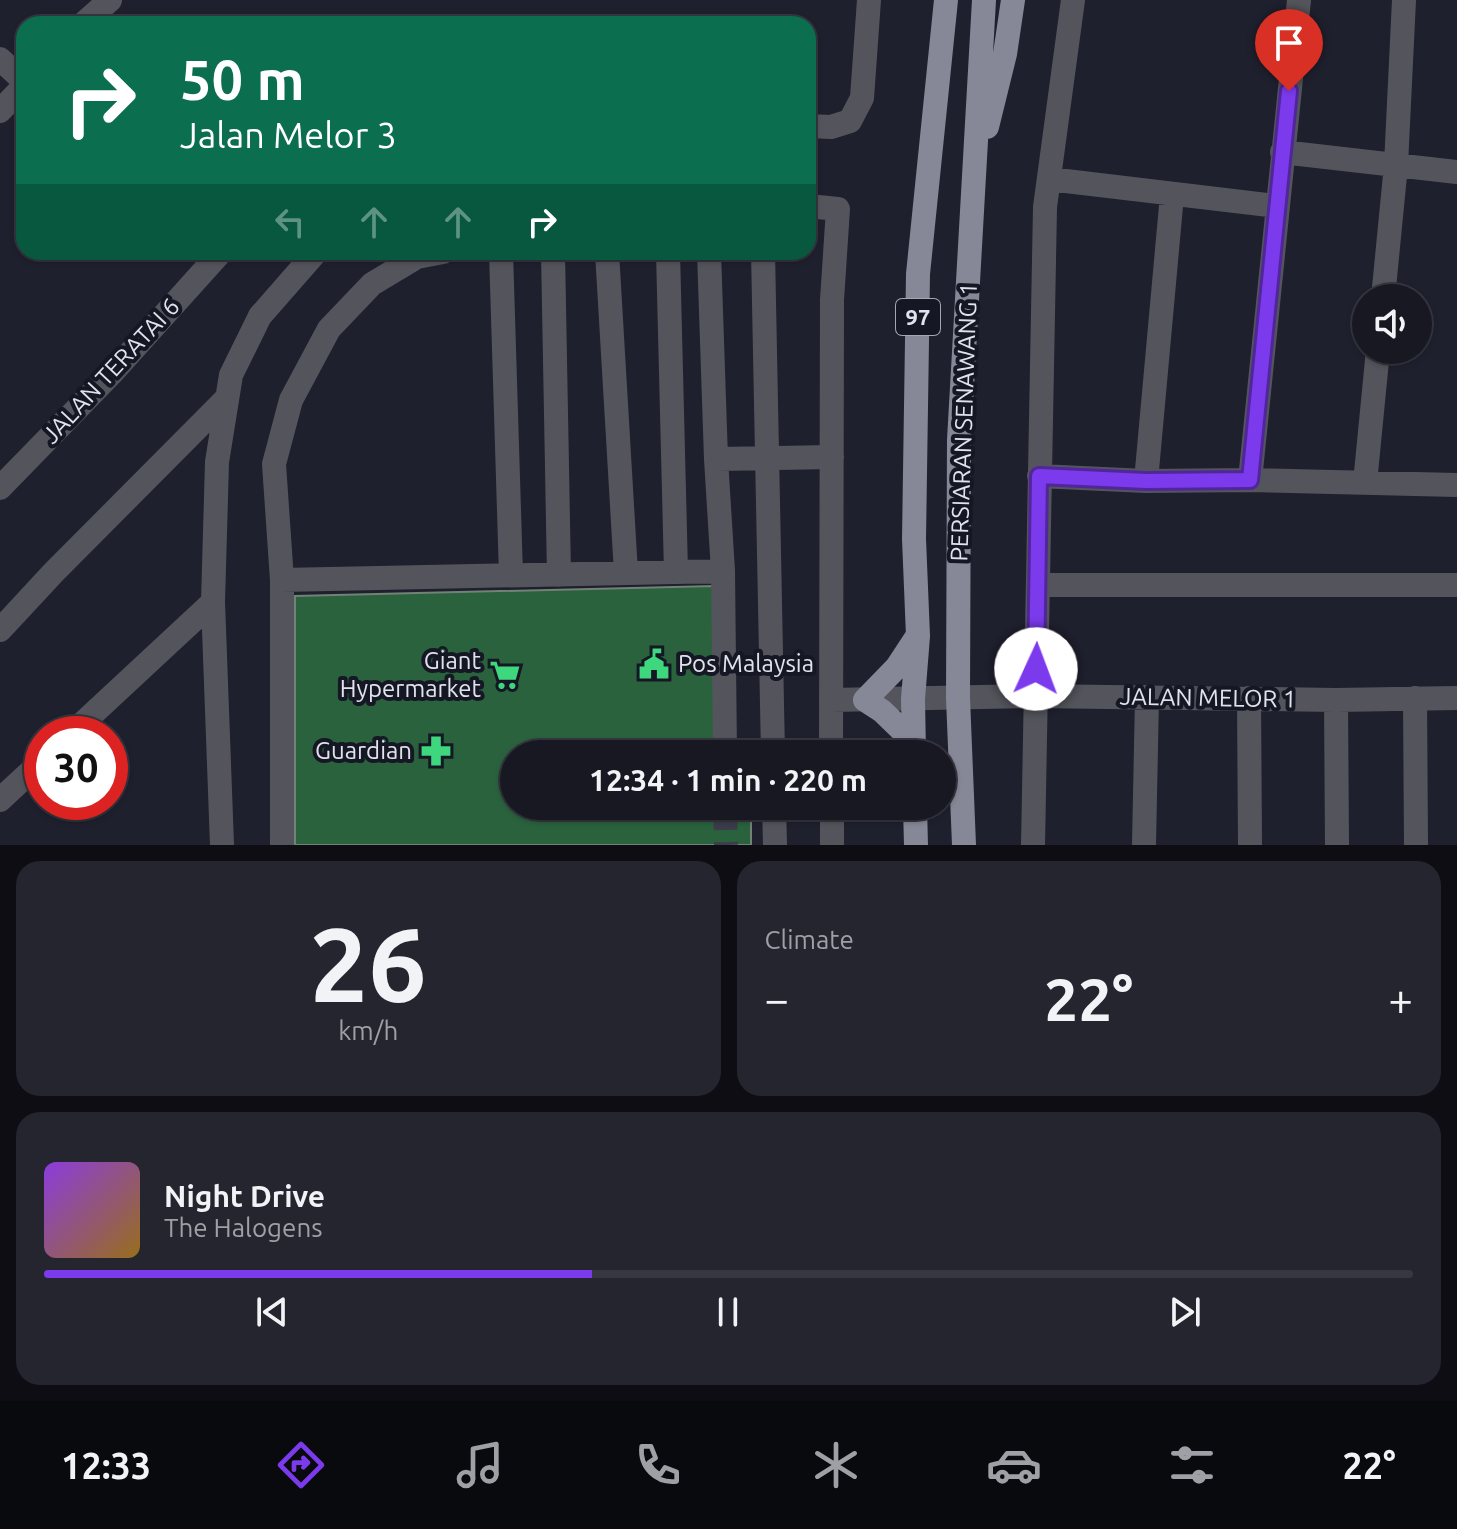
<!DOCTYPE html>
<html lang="en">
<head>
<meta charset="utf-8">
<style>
	:root { --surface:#171822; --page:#24252f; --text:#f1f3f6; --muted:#9ea0a5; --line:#363740; --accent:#7c3aed }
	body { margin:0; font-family:Ubuntu,sans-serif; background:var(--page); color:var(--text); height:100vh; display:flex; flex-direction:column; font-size:30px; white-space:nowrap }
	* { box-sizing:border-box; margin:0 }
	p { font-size:26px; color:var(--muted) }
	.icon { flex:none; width:44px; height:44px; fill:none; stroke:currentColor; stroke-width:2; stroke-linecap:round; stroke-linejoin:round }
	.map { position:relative; height:845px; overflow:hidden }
	.side { display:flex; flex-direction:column; gap:16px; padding:16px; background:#0d0d13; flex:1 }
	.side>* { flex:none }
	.hud { position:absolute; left:16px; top:16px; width:800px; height:244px; border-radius:24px; box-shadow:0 2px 6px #0004,0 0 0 2px var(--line); background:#0b6e4f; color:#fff; overflow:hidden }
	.tools { position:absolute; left:1352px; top:284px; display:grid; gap:16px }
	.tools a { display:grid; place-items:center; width:80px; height:80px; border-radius:50%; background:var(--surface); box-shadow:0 2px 6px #0004,0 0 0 2px var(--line); font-size:40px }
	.speed { position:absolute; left:24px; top:716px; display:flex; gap:16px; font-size:40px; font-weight:700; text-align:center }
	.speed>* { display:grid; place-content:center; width:104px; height:104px; border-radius:50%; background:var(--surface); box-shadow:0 2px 6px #0004,0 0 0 2px var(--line); line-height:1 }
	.speed .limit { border:12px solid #d22; background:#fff; color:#111 }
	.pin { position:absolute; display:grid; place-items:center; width:68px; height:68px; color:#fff; margin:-82px -34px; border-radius:50% 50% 50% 0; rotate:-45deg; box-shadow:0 0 8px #0007 }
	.pin .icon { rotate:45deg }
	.me { position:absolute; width:88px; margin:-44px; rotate:2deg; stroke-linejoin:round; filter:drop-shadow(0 0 6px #0008) }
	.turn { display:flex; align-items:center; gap:28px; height:168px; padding:0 32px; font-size:36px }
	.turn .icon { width:104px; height:104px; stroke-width:2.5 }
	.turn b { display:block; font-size:56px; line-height:68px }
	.lanes { display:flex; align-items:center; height:76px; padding:0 32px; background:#0003; justify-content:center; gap:40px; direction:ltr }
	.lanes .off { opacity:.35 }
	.big { font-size:60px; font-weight:700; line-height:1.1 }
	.side .widget { flex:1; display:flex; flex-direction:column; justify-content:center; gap:12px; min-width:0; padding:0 28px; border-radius:24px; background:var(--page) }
	.side .dial { align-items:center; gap:0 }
	.dial b { font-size:104px; line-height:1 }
	.song { display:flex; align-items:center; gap:24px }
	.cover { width:96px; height:96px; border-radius:12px; background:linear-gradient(135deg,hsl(270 70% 55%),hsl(40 70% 35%)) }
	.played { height:8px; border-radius:4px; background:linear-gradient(90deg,var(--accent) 40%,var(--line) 40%) }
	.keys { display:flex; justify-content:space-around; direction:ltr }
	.heat { display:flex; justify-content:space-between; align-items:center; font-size:44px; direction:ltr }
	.side .tiles { flex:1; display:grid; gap:16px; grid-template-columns:1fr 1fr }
	.widget:last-child { grid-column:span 2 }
	.trip { position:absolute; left:500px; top:740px; width:456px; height:80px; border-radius:40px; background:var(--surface); box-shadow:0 2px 6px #0004,0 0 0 2px var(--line); font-weight:700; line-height:80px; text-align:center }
	.tab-bar { display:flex; height:128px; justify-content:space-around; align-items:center; background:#090a0e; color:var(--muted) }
	.tab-bar .icon { width:56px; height:56px }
	.tab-bar .current { color:var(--accent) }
	.tab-bar b { font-size:36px; color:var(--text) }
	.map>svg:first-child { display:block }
</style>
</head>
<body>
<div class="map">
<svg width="1457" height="845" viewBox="0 0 1457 845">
	<rect width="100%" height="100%" fill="#1f202e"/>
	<!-- building -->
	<path fill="#2a623e" stroke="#728276" stroke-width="2" d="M714 586V754H514V806H714V811L751 812V845H295V596Z"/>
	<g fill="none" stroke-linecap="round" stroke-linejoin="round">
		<!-- minor-tunnel -->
		<path stroke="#3c3d4a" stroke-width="24" stroke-dasharray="24 12" stroke-linecap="butt" d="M725 806 726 845"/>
		<!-- minor -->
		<path stroke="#54555c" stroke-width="24" d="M83 24 110 0
			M0 59 24 81
			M0 111 24 86
			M808 126 831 127 850 121 862 98 869 0
			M1282 152 1457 172
			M1049 179 1276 206
			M808 206 838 209 832 300 831 754
			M501 252 511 575
			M553 252 559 575
			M607 252 626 573
			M668 252 676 572
			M709 252 716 459
			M763 252 773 754
			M1383 298 1396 165 1404 0
			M1039 476 1146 481 1250 480 1457 485
			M1250 480 1299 0
			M1146 481 1172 195
			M1365 483 1378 350
			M0 488 112 373 221 252
			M282 580 723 571
			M1039 585H1457
			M0 630 53 573 227 398
			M1249 698 1250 845
			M1415 698 1416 845
			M831 700 1035 696 1336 700 1457 698
			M1336 700 1337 845
			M71 734 213 602
			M725 754 723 571 716 459 832 457
			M0 800 42 761
			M774 806 775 845
			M832 806V845
			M222 845 213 602 217 462 231 375 260 316 316 252
			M282 845V580L274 464 291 400 329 329 372 284 417 257 443 252
			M1033 845 1045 207 1073 0
			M1144 845 1147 697"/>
		<!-- major -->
		<path stroke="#868897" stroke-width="24" d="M987 127 1005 54 1013 0
			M914 742 882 711 865 700 897 667 916 638
			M914 754 913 699 918 636 914 539 918 274 946 0
			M915 806 916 845
			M964 845 958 698 959 440 984 0"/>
	</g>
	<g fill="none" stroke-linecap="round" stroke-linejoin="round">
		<!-- route casing -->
		<g stroke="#51269a" stroke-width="20">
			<path id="route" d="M1036 669 1039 476 1146 481 1250 480 1289 91"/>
		</g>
		<!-- route -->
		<use href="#route" stroke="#7c3aed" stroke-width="14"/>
	</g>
	<!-- icons -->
	<defs>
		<g id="civic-bare" transform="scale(2.4)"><path d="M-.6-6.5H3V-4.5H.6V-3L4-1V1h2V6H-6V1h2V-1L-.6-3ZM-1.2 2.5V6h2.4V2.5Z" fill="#3ed77d" stroke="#161724" stroke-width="2.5" paint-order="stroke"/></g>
		<g id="supermarket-bare" transform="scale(2.4)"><path d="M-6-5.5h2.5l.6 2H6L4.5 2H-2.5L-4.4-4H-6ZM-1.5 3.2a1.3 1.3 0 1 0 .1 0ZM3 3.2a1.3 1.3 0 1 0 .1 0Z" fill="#3ed77d" stroke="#161724" stroke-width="2.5" paint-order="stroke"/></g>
		<g id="pharmacy-bare" transform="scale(2.4)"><path d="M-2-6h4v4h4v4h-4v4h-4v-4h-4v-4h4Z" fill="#3ed77d" stroke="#161724" stroke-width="2.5" paint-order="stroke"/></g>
	</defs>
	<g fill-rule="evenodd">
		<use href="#civic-bare" x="654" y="664"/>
		<use href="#supermarket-bare" x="505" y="675"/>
		<use href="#pharmacy-bare" x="436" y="751"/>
	</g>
	<g text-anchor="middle" stroke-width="8" stroke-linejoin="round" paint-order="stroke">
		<!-- shield labels -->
		<rect fill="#161724" stroke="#a4a6b0" stroke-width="2" x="896" y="299" width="44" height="36" rx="6"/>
		<g font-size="22" font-weight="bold" fill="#e1e3ec">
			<text x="918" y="325">97</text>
		</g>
		<!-- street labels -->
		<g font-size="24" fill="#e1e3ec" stroke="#161724">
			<text transform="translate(111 371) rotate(-47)" y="8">JALAN TERATAI 6</text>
			<text transform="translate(964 422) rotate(-88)" y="8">PERSIARAN SENAWANG 1</text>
			<text transform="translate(1208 698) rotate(1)" y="8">JALAN MELOR 1</text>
		</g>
		<!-- poi labels -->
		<g font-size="24" fill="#e1e3ec" stroke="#161724" text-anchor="end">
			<text x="481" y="669">Giant<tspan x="481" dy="28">Hypermarket</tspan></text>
			<text x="678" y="672" text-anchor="start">Pos Malaysia</text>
			<text x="412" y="759">Guardian</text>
		</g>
	</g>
</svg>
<div class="tools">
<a><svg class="icon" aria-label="sound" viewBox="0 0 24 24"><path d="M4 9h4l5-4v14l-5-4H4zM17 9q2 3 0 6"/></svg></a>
</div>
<div class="speed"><div class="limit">30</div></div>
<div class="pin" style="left:1289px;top:91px;background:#d93025"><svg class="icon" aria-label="arrive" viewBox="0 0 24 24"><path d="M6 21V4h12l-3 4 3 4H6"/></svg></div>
<svg class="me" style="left:1036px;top:669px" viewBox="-20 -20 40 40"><circle r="19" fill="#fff"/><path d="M0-13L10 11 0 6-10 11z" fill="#7c3aed"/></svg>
<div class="trip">12:34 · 1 min · 220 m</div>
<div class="hud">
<div class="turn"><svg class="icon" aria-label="right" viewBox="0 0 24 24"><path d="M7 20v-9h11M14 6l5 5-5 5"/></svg><div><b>50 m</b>Jalan Melor 3</div></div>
<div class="lanes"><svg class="icon off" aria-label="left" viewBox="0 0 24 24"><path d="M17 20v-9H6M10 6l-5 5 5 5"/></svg><svg class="icon off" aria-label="ahead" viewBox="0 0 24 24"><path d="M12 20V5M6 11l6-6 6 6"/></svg><svg class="icon off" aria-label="ahead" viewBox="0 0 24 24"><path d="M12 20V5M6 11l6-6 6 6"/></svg><svg class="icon" aria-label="right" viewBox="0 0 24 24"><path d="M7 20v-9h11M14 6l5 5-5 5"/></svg></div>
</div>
</div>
<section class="side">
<div class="tiles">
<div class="widget dial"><b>26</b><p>km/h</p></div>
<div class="widget"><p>Climate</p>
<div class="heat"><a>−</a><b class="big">22°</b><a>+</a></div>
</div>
<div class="widget">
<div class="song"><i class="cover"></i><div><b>Night Drive</b><p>The Halogens</p></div></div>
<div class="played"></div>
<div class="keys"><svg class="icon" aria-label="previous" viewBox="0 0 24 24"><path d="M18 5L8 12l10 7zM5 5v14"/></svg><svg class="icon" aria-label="pause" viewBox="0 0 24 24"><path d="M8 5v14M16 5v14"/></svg><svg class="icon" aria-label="next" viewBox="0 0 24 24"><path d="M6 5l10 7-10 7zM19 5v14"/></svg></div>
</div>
</div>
</section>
<nav class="tab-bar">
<b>12:33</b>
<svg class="icon current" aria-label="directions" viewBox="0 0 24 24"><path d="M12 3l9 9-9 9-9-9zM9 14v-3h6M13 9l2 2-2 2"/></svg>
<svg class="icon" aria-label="music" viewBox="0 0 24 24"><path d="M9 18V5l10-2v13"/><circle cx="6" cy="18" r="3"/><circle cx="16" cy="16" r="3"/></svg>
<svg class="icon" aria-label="phone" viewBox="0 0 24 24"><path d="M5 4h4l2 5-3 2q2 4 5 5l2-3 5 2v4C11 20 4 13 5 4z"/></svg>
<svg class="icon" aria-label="climate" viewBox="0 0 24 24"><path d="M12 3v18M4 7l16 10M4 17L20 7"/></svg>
<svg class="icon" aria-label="car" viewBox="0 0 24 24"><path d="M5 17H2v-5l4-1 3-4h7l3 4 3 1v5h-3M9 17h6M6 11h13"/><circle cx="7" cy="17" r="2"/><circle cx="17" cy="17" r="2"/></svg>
<svg class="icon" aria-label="filters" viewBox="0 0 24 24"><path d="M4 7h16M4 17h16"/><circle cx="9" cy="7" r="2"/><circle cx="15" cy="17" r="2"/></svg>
<b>22°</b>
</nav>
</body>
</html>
